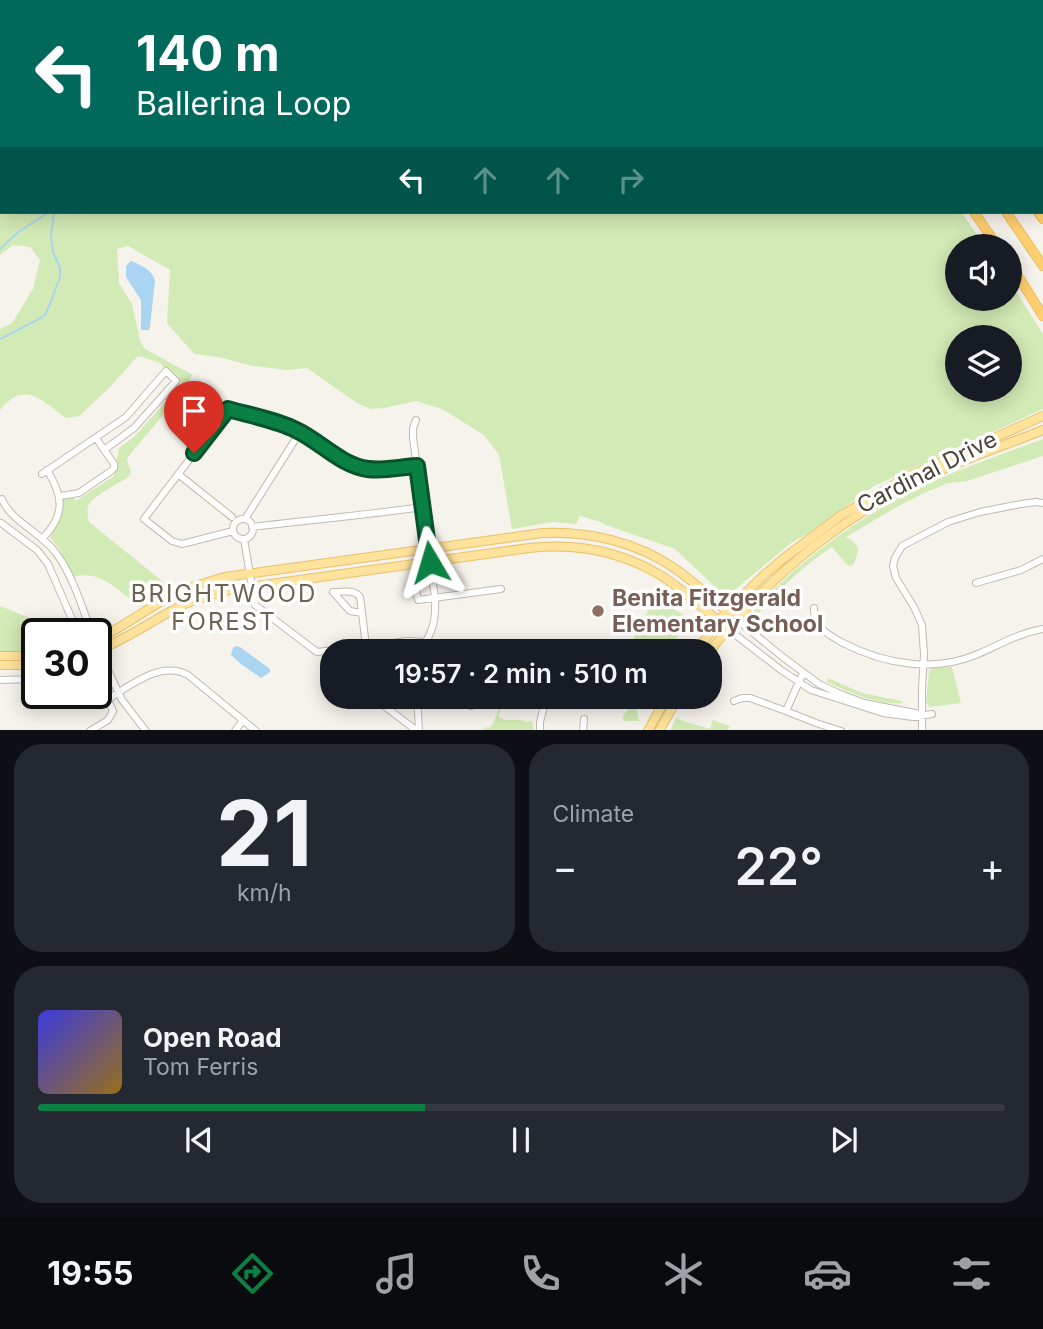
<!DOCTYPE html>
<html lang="en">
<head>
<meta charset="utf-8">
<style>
	:root { --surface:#171b24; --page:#242831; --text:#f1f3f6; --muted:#9ea1a6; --line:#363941; --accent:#0b8043 }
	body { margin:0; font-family:Inter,sans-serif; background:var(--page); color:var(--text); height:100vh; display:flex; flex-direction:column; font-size:26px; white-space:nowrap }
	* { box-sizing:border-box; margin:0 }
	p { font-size:23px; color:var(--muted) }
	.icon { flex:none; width:38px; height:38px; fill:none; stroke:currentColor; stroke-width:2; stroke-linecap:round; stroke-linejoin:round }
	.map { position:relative; height:730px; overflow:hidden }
	.panel { display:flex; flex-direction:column; gap:14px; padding:14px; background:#0d0f14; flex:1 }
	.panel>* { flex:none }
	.guide { position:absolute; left:0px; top:0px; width:1043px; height:214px; box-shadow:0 4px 18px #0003; background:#00695c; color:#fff; overflow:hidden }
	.controls { position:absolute; left:945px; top:234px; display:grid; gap:14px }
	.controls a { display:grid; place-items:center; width:77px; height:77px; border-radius:50%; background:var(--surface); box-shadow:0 4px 18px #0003; font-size:35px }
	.speed { position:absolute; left:21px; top:618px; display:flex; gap:14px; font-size:35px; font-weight:700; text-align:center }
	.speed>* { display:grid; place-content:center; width:91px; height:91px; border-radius:50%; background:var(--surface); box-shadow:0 4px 18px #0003; line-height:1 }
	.speed .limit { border:4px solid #111; border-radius:10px; background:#fff; color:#111 }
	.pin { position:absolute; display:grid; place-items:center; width:60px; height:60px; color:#fff; margin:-72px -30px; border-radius:50% 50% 50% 0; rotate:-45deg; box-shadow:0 0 7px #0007 }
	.pin .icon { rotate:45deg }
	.me { position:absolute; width:77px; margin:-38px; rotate:353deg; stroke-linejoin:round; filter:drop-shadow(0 0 5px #0008) }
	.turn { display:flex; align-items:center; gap:24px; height:147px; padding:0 21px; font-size:32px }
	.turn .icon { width:91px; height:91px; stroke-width:2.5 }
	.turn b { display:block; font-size:49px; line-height:60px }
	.lanes { display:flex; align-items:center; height:66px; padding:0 21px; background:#0003; justify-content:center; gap:35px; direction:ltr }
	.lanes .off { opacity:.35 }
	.big { font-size:52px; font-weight:600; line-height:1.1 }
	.panel .widget { flex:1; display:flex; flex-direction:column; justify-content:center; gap:10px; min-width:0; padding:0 24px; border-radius:28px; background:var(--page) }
	.panel .dial { align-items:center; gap:0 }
	.dial b { font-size:91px; line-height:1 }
	.song { display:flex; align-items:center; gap:21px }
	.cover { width:84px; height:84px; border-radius:10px; background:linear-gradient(135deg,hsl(240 70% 55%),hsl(40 70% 35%)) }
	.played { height:7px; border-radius:4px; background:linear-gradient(90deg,var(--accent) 40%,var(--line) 40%) }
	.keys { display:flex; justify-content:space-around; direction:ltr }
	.heat { display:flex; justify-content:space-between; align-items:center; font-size:38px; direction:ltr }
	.panel .tiles { flex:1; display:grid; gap:14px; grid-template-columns:1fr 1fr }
	.widget:last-child { grid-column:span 2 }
	.trip { position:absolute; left:320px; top:639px; width:402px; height:70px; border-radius:28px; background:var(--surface); box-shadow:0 4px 18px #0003; font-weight:600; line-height:70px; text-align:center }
	.dock { display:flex; height:112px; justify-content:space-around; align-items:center; background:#090b0e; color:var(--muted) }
	.dock .icon { width:49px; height:49px }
	.dock .selected { color:var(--accent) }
	.dock b { font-size:32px; color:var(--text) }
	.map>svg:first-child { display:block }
</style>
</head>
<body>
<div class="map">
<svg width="1043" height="731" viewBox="0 0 1043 731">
	<rect width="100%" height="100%" fill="#f6f3ec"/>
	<!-- green -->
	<path fill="#d2eab5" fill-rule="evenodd" d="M3 0H646L649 2H2V212H961L986 247H957V299H1010V282L1043 334V409L874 486 806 535 791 543 726 597 675 549 606 525 601 522 580 516 576 524 553 522 512 529 499 455 484 435 442 409 416 401 384 408 371 409 357 403 307 368 287 370 253 366 218 357 194 354 167 323 170 270 128 246 117 249 119 283 132 304 140 341 145 349 193 375 159 420 128 457 127 460 131 473 128 477C118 484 95 495 89 504 86 510 88 516 89 522L172 589 139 607C120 592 101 569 74 577L60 550 50 537 60 518 63 499 73 497 76 501 114 476 119 448 134 437 182 383 158 362 138 356 109 388 79 416 66 418C41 400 25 380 0 410V329L12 323 33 289 40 260 30 247 13 245 0 255V4ZM957 338H1010V390H957Z
		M874 0H1043V87L1041 89V2H875Z
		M1043 439V456L967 481 948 483 924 493 895 508 846 537C861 545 860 550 853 565L848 566 832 547C803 566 777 591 755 618L751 614C796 561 874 506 938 479 972 465 1008 452 1043 439Z
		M645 592 689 618 668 651H626L636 635 648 610 646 608 648 601Z
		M0 606 63 631 66 633 37 634V650L17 652 0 651Z
		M952 667 961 703 929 707 926 702 929 671 933 668Z
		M828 678 862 693 902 701 903 703C878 706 850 692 827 682Z
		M503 698 507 697 498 715C506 725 516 716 526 722L532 721 534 730H484L483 728 490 727 493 724Z
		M632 703C640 711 636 716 640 721H625L622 718Z
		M677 717 680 720 710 729 713 720 730 726 728 730H673L671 728Z"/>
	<!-- water -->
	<path fill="#a9d4f2" d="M131 261C141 265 153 270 155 281L150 326 149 330H141V300L126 277V266Z
		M236 646 240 647 270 669V672L261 678 241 664 231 655 233 648Z"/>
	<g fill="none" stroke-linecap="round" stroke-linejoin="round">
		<!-- stream -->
		<path stroke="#a9d4f2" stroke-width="2" d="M466 0 467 2
			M895 0 896 2
			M144 2 145 0
			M0 249 17 233 49 212
			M0 339 37 320 45 315 50 304 60 277V268L53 252 51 234 54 212"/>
		<!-- minor casing -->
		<g stroke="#c2bbae" stroke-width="8">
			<path id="minor" d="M416 420 413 428V438L435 598C436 622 433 630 421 651
				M42 474 126 417 166 371 176 381 134 428 104 450
				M178 474 232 517
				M60 496 79 493 111 471 114 468V464L96 438
				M2 499C10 521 42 533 56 553 73 576 82 607 92 634
				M245 519 300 432
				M233 529a10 10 0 1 1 20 0a10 10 0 1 1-20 0Z
				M1 523 37 550 48 564 78 633
				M252 527C309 520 366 515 423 507
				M233 531 182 544 172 541 144 519 228 409 295 429 344 460 362 467 382 469 417 466
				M43 538C66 514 63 496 47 470
				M244 539 255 605 317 652 408 641 427 642 454 651
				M414 580 418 600 501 589
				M976 583 1021 570 1043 559
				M814 608C813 626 828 635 843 643 884 664 934 673 978 654 999 645 1019 633 1043 629
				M362 613 350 611 333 592C342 592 354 589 360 597L366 646
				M736 619 784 658 819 684 838 693 864 703 920 714
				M728 629 781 670 811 690 883 713 913 717 932 714
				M98 649 122 700 146 731
				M0 680 37 679
				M390 696 383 705 417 731
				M417 696 419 731
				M471 696V706
				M108 699C131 685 161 660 188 675L256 731
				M734 701 742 698H750L786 711 816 723 841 731
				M786 711 803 673
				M90 731 108 720 113 711 96 674
				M235 731 243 720
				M540 731V722L546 698
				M583 731 584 719
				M922 731V689L924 654 922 625 914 607 896 578 893 566 895 558 902 546 948 522 980 512 1021 504 1036 502 1043 503"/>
		</g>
		<!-- major casing -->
		<g stroke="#e6c16a" stroke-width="10">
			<path id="major" d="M96 640C123 627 146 609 173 595 189 587 207 582 225 577L542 533C589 531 638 542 677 570 698 585 717 603 736 619
				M96 651C128 639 155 618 185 604 201 597 217 593 234 589L529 548C574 543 620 551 660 575 684 590 706 611 728 629
				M696 651 727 611 763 576 783 559 840 516 907 477 1043 416
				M710 651C770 573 849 511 939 471 973 456 1008 444 1043 430
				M0 656H37
				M0 665H37
				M648 731 667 696
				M659 731 679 696"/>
		</g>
		<!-- highway casing -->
		<g stroke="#e0a43c" stroke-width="10">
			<path id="highway" d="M766 0 768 2
				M781 0 783 2
				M814 0 816 2
				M847 0 849 2
				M863 0 864 2
				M974 212 998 247
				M1006 212 1043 266
				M1038 212 1043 219
				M1010 263 1043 316"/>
		</g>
		<!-- minor -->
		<use href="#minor" stroke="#fff" stroke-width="6"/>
		<!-- major -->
		<use href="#major" stroke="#ffe39c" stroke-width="8"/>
		<!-- highway -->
		<use href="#highway" stroke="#ffcf6e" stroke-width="9"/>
	</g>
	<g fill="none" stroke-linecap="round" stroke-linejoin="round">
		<!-- route casing -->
		<g stroke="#07532c" stroke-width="18">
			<path id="route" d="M194 453 228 409C248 415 277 420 296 430 320 441 340 465 368 469 384 471 401 467 417 466L430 562"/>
		</g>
		<!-- route -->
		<use href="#route" stroke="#0b8043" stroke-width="12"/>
	</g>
	<!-- markers -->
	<circle fill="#8d6e63" stroke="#fff" stroke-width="2.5" cx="598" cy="611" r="7"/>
	<g text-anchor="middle" stroke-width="7" stroke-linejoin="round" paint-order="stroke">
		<!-- street labels -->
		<g font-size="23" fill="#4b4439" stroke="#fff">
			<text transform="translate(927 472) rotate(-27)" y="8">Cardinal Drive</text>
		</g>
		<!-- education labels -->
		<g font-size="23" font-weight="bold" fill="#785e54" stroke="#fff" text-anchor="start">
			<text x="612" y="606">Benita Fitzgerald<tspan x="612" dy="26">Elementary School</tspan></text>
		</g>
		<!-- neighbourhood labels -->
		<g font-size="24" letter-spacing="2" fill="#6e6250" stroke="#fff">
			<text x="224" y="602">BRIGHTWOOD<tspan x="224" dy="28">FOREST</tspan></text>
		</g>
	</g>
</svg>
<div class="controls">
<a><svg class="icon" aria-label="sound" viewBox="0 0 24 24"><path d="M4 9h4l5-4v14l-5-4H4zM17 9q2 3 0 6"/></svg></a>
<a><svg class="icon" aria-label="layers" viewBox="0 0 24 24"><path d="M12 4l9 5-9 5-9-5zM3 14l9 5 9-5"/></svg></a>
</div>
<div class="speed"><div class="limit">30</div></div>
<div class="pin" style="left:194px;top:453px;background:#d93025"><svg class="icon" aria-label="arrive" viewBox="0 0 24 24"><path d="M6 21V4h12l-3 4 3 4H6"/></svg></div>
<svg class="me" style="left:430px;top:562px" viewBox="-20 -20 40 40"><path d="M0-17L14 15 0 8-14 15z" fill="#0b8043" stroke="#fff" stroke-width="4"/></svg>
<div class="trip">19:57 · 2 min · 510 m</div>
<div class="guide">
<div class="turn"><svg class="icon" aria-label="left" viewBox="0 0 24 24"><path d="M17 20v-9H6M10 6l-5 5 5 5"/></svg><div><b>140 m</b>Ballerina Loop</div></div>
<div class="lanes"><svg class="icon" aria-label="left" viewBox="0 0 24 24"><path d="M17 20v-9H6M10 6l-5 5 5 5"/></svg><svg class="icon off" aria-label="ahead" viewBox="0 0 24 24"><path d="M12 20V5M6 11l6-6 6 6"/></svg><svg class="icon off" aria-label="ahead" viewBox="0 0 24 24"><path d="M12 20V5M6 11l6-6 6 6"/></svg><svg class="icon off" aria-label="right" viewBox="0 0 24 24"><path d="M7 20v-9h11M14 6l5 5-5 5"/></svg></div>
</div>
</div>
<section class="panel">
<div class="tiles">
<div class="widget dial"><b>21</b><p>km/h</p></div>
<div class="widget"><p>Climate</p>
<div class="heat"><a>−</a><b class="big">22°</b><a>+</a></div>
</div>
<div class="widget">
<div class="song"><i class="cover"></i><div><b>Open Road</b><p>Tom Ferris</p></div></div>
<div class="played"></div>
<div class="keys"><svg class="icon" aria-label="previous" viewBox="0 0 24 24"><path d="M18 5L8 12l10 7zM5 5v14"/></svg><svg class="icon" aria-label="pause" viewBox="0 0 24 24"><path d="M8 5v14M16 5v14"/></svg><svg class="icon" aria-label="next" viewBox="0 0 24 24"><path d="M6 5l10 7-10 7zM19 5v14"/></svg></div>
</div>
</div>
</section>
<nav class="dock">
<b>19:55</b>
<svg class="icon selected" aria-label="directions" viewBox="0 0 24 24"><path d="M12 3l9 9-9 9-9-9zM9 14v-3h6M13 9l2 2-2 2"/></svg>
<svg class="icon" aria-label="music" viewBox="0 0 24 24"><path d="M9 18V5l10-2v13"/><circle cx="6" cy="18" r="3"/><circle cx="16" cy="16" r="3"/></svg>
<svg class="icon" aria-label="phone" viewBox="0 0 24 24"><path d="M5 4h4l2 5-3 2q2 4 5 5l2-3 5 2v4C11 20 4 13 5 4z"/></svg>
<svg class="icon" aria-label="climate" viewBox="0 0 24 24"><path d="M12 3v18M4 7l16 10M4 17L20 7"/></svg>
<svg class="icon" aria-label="car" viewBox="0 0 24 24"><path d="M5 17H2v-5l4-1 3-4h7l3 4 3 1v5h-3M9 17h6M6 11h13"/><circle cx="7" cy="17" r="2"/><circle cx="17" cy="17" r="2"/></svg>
<svg class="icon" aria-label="filters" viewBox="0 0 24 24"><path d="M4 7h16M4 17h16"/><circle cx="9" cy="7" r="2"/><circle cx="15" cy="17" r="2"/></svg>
</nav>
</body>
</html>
